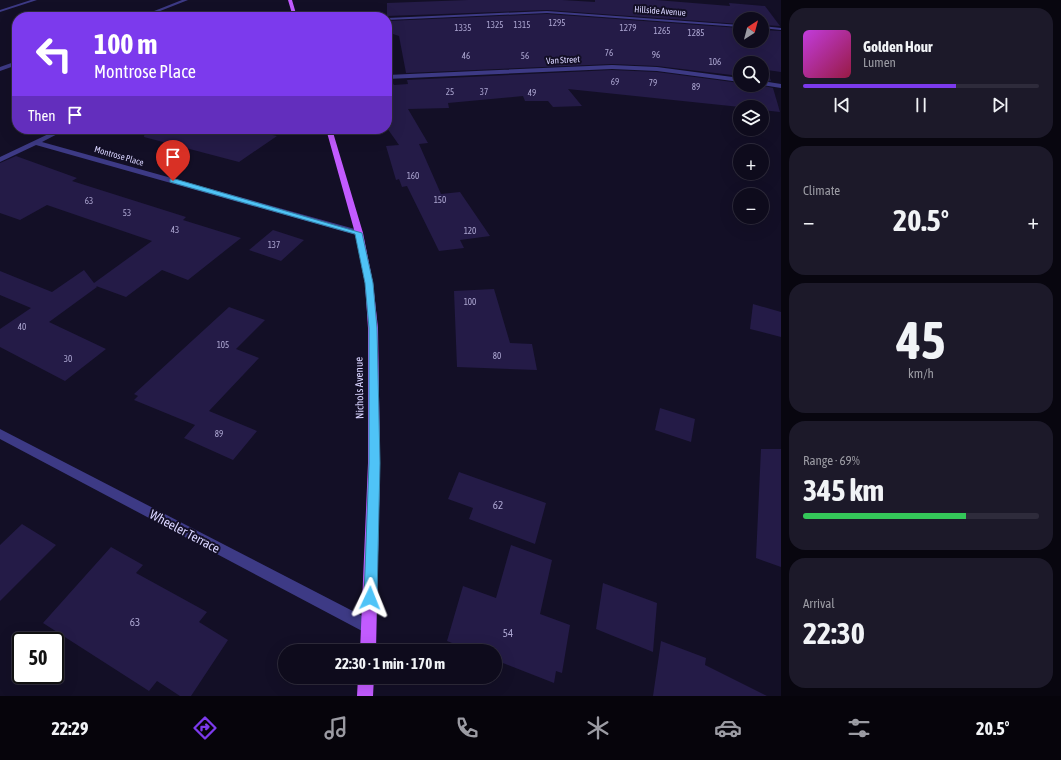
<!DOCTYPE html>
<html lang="en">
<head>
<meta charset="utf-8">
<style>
	:root { --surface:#0e0b1c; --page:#1c1929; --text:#f1f3f6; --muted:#9b9ba3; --line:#2e2b3b; --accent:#7c3aed }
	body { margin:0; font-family:"Asap Condensed",sans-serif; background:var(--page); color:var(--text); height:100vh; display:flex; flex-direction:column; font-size:15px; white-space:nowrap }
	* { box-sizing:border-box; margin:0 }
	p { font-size:13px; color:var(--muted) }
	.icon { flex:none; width:22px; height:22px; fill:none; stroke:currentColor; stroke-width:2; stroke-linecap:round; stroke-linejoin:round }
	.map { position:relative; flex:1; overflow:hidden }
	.details { display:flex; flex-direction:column; gap:8px; padding:8px; background:#08060f; width:280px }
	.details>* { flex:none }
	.banner { position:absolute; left:12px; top:12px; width:380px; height:122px; border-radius:16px; box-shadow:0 4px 16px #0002,0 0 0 1px var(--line); background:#7c3aed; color:#fff; overflow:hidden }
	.needle { width:26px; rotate:36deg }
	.fabs { position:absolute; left:733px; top:12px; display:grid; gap:8px }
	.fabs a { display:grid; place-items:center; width:36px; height:36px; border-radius:50%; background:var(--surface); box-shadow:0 4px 16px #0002,0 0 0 1px var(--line); font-size:20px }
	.speed { position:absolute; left:12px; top:632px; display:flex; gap:8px; font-size:20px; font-weight:700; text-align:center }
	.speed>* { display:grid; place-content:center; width:52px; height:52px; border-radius:50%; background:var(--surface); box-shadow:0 4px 16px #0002,0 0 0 1px var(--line); line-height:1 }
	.speed .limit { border:2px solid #111; border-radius:6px; background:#fff; color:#111 }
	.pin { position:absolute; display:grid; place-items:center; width:34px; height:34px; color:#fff; margin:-41px -17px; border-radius:50% 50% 50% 0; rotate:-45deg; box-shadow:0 0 4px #0007 }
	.pin .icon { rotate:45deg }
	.me { position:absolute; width:44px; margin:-22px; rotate:2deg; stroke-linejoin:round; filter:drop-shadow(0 0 3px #0008) }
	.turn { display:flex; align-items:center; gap:14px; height:84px; padding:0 16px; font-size:18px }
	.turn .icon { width:52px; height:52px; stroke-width:2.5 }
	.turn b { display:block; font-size:28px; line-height:34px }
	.then { display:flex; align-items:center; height:38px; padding:0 16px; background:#0003; gap:8px; font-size:15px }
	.big { font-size:30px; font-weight:700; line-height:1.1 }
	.details .card { flex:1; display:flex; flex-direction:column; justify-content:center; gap:6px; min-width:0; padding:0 14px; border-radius:16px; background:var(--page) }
	.details .dial { align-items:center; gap:0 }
	.dial b { font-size:52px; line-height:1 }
	.song { display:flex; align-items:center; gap:12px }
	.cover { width:48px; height:48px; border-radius:6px; background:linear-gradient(135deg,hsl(290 70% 55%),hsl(340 70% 35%)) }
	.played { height:4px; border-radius:2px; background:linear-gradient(90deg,var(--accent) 65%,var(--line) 65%) }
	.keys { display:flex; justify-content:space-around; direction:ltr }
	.heat { display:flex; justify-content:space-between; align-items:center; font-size:22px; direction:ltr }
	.charge { height:6px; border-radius:3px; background:linear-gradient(90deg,#34c759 69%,var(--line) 0) }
	.trip { position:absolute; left:278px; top:644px; width:224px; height:40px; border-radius:20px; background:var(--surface); box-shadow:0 4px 16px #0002,0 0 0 1px var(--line); font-weight:700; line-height:40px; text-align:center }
	.menu { display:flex; height:64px; justify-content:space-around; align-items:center; background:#06040b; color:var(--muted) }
	.menu .icon { width:28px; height:28px }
	.menu .selected { color:var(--accent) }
	.menu b { font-size:18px; color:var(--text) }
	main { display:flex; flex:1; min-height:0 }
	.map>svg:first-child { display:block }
</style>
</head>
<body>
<main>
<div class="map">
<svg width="781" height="696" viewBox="0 0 781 696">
	<rect width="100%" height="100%" fill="#130f26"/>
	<!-- building -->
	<path fill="#241b47" d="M468 0H562L595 2V0H656L730 6 729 3 765 6 780 26 762 25V19H740V24L547 10 387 16V3Z
		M547 14 740 28V41H762V30L781 31V72L767 70 771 81 762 80V63H740V76L657 66 612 64 406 73 399 36 387 32V21Z
		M612 70 657 72 740 83V85H760L773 88 780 112 762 110V107H740L568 89 582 106 553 107 548 101H525L523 96 448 103 449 108 408 109 428 143 419 144 441 194 460 192 490 236 460 240 464 248 439 251 407 186 402 187 399 179 396 180 386 146 399 145 387 128V80H391L394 85 408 84 407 80Z
		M145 129H247L277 136 239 162 144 137Z
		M16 156 77 178 72 181 186 217 183 220 241 238 188 280 162 270 126 297 96 286 97 287 49 322 106 349 65 381 0 347V329L31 308 0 295V271L52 292 84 270 94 283 152 241 47 205 20 220 0 213V163Z
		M273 230 304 240 281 261 249 250Z
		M494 289 510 343 532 344 537 370 457 367 454 291Z
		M753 304 781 312V337L750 329Z
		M229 307 265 320 236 349 259 358 209 411 257 431 233 460 184 438 195 425 134 400 138 396 134 394Z
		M660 408 695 419 691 442 655 430Z
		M761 449H781V567L756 558Z
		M459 472 546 503 535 544 469 519 473 508 448 499Z
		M22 524 56 545 0 601V545Z
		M511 545 552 560 540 614 570 625 562 673 556 671 554 683 495 660V651H473L447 641 463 586 496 598Z
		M111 547 143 565 136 573 207 612 199 622 228 640 191 696H180L157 681 149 691 43 623Z
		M603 583 657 603 653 652 596 629Z
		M661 641 706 658 705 665 767 696H653Z"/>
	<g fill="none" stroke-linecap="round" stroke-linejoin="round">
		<!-- minor -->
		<path fill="#3d3a85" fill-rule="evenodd" d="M31 0H37L0 12V10Z
			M182 0H188L145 17H139Z
			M547 11 740 25V27L547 13 387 20V18Z
			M762 26 781 28V30L762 28Z
			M17 61V65L0 71V67Z
			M612 65 657 67 740 78V82L657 71 612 69 387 79V75Z
			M762 81 781 84V88L762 85Z
			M59 129H67L42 142 362 231 363 233 359 235H356L36 145 0 162V157Z
			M0 429 374 622 376 627 374 632 369 634 364 632 0 439Z"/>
		<!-- major -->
		<path fill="#c25bff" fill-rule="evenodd" d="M288 0H292L297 17H293Z
			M326 129H332L363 233 373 283 378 328 380 463 376 651H360L368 463V328L365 283 355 233Z
			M358 677H374L373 696H357Z"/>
	</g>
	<!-- route -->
	<path fill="#4fc3f7" stroke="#337fa1" d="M170 179H175L362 233 373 283 377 328 380 463 377 598 375 602 370 604 366 602 364 598 369 463V328L365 283 355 234 170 182Z"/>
	<g text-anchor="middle" stroke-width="4" stroke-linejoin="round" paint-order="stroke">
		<!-- far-street labels -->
		<g font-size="9" fill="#d9d4ff" stroke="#130f26">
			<text transform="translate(660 11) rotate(4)" y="3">Hillside Avenue</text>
			<text transform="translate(563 60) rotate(-3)" y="3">Van Street</text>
			<text transform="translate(119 156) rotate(16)" y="3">Montrose Place</text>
		</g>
		<!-- number labels -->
		<g font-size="9" fill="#aca6d1">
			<text x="557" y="26">1295</text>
			<text x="495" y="28">1325</text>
			<text x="522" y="28">1315</text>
			<text x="463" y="31">1335</text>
			<text x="628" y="31">1279</text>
			<text x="662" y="34">1265</text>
			<text x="696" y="36">1285</text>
			<text x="609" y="56">76</text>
			<text x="656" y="58">96</text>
			<text x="466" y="59">46</text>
			<text x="525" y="59">56</text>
			<text x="715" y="65">106</text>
			<text x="615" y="85">69</text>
			<text x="653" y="86">79</text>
			<text x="696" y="90">89</text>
			<text x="450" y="95">25</text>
			<text x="484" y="95">37</text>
			<text x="532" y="96">49</text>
			<text x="413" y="179">160</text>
			<text x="440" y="203">150</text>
			<text x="89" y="204">63</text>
			<text x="127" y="216">53</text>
			<text x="175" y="233">43</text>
			<text x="470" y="234">120</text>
			<text x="274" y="248">137</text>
			<text x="470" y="305">100</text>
			<text x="22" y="330">40</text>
			<text x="223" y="348">105</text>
			<text x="497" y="359">80</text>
			<text x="68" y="362">30</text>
			<text x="219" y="437">89</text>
		</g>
		<!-- street labels -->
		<g font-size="11" fill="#d9d4ff" stroke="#130f26">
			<text transform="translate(359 388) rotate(-91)" y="4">Nichols Avenue</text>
		</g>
		<!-- near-number labels -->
		<g font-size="11" fill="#aca6d1">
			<text x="498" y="509">62</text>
			<text x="135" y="626">63</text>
			<text x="508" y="637">54</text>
		</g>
		<!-- near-street labels -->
		<g font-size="13" fill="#d9d4ff" stroke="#130f26">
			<text transform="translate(185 531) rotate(28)" y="5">Wheeler Terrace</text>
		</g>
	</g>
</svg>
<div class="fabs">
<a><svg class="needle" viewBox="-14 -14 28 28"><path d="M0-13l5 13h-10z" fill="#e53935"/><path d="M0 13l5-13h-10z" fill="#9b9ba3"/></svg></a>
<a><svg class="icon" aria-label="search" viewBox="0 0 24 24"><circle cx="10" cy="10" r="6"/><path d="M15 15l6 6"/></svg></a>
<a><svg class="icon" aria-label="layers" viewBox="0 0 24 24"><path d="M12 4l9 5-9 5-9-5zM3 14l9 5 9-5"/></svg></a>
<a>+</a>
<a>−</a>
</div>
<div class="speed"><div class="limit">50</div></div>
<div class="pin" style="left:173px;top:181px;background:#d93025"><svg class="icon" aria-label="arrive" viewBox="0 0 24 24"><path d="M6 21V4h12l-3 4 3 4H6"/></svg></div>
<svg class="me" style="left:370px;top:598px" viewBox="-20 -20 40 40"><path d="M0-17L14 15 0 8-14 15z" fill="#4fc3f7" stroke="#fff" stroke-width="4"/></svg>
<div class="trip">22:30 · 1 min · 170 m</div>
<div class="banner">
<div class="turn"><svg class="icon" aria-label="left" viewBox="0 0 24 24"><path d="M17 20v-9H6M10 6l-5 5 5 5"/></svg><div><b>100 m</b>Montrose Place</div></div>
<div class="then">Then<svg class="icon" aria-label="arrive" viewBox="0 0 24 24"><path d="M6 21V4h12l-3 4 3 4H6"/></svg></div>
</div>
</div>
<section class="details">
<div class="card">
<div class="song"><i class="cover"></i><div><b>Golden Hour</b><p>Lumen</p></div></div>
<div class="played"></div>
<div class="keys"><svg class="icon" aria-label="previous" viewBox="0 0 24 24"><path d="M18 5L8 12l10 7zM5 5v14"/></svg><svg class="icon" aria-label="pause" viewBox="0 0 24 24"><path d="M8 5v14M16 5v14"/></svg><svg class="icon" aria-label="next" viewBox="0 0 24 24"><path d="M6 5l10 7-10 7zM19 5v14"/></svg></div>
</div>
<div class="card"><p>Climate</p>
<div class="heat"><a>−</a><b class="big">20.5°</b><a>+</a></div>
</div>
<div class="card dial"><b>45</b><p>km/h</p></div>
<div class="card"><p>Range · 69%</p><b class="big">345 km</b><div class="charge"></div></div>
<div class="card"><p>Arrival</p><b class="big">22:30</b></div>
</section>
</main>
<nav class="menu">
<b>22:29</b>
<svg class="icon selected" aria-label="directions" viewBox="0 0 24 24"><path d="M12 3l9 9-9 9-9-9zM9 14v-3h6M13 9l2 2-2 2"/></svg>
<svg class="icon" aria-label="music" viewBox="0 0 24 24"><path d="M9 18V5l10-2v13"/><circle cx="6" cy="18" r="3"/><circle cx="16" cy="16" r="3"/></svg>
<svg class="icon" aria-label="phone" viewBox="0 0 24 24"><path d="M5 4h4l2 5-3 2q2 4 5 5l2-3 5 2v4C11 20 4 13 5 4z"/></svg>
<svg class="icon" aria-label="climate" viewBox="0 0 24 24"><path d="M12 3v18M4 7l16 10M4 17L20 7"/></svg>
<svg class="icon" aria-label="car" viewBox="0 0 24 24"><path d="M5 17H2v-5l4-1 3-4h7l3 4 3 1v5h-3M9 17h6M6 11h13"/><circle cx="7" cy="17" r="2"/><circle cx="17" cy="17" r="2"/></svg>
<svg class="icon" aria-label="filters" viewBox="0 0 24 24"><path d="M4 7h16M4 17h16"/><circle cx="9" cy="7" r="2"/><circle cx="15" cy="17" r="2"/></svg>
<b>20.5°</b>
</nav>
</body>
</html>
